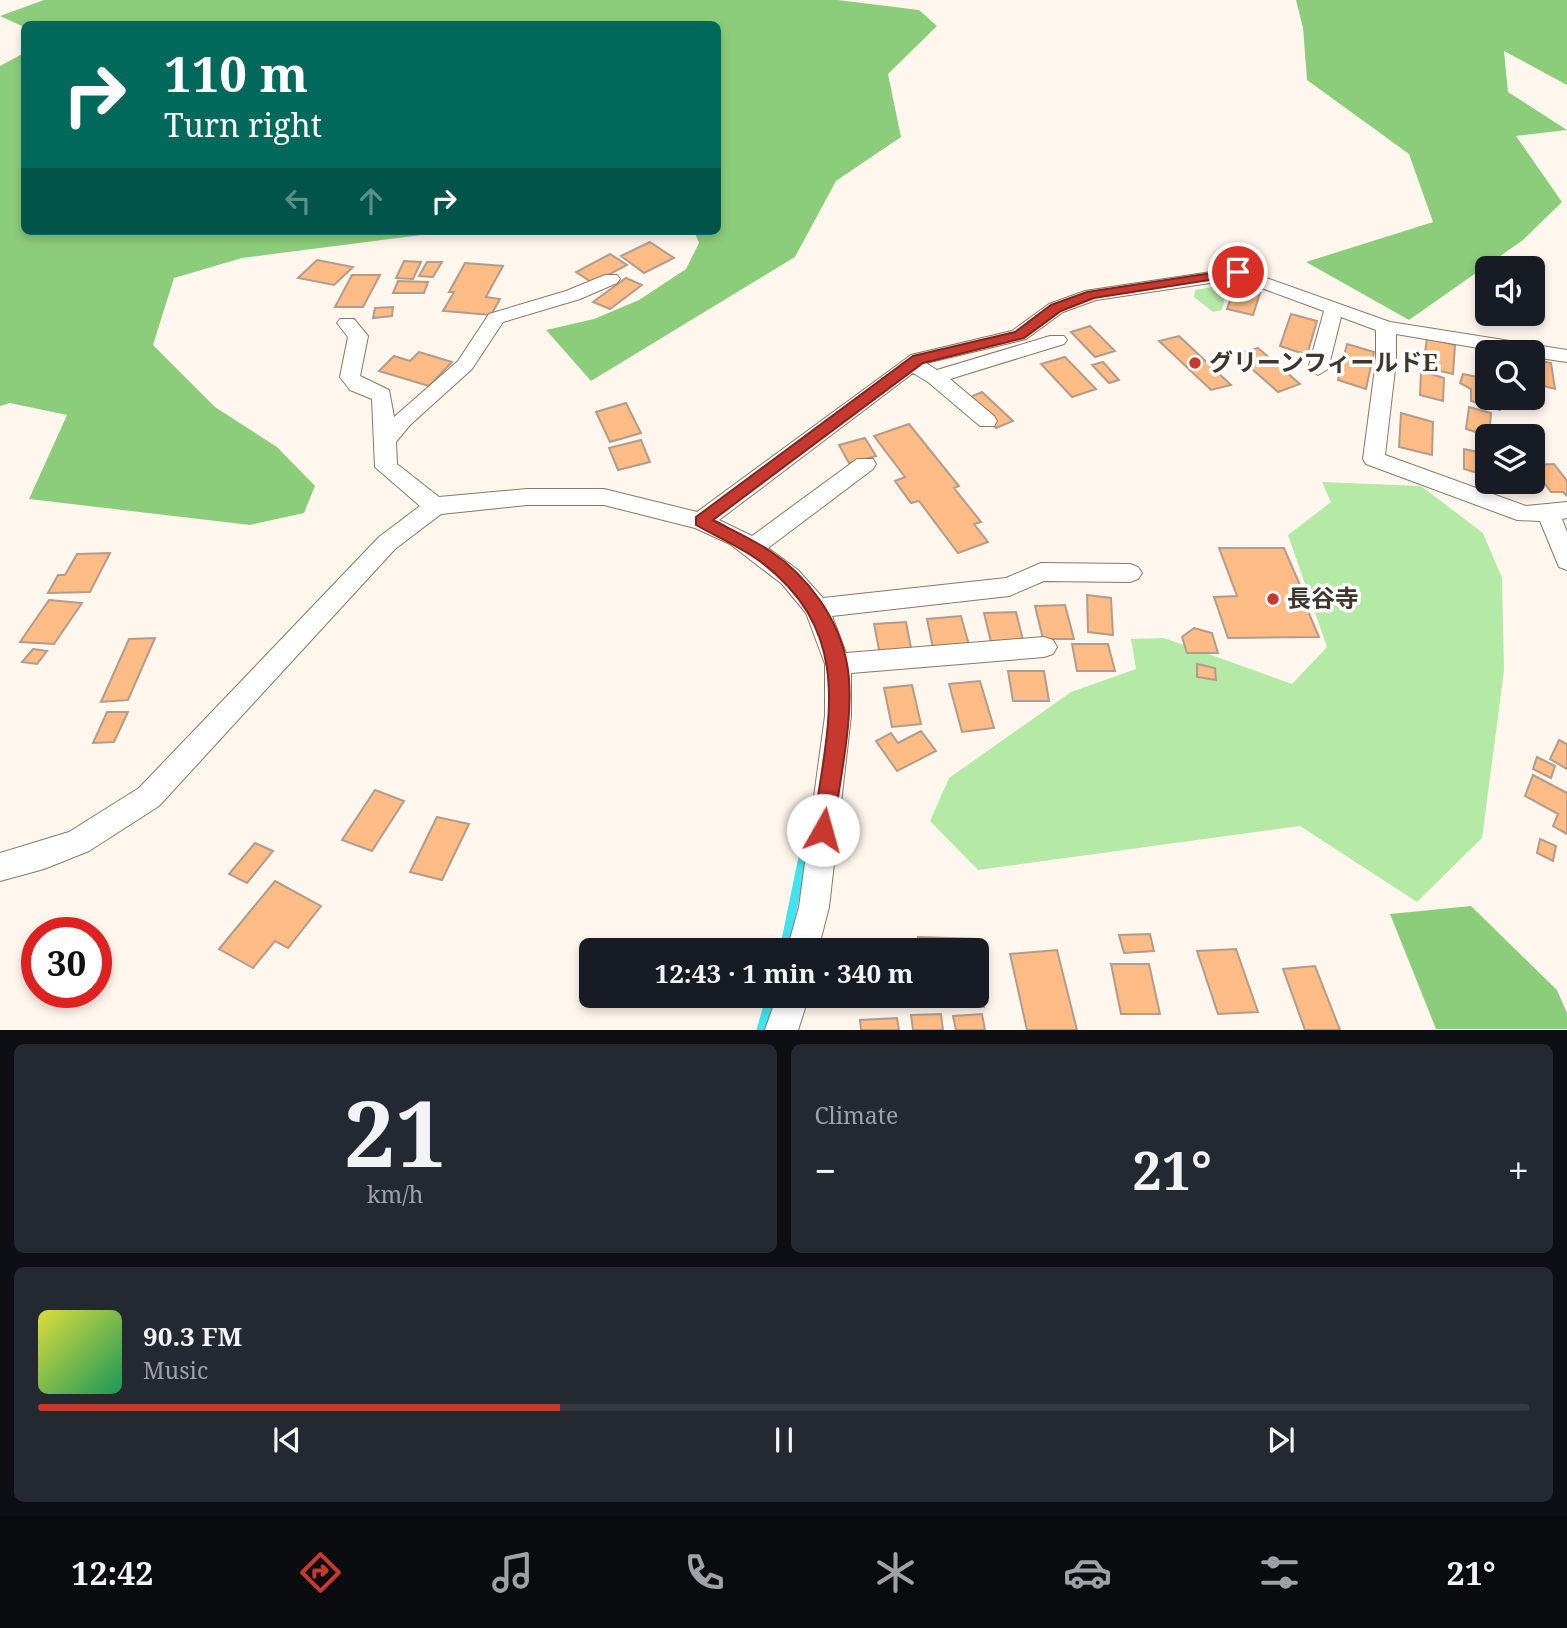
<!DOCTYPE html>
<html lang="en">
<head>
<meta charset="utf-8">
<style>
	:root { --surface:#171b24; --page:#242831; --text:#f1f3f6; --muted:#9ea1a6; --line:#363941; --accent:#c7392f }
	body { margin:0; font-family:"Noto Serif","Noto Sans JP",serif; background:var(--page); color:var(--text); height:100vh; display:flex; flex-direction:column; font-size:26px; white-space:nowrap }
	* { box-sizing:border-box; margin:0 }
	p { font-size:23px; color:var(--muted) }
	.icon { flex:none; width:38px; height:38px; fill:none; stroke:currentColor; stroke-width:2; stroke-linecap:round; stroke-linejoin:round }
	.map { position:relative; height:1030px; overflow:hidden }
	.drawer { display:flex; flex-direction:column; gap:14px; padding:14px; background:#0d0f14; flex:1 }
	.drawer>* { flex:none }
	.banner { position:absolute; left:21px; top:21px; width:700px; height:214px; border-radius:10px; box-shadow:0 4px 10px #0003; background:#00695c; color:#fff; overflow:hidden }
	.controls { position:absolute; left:1475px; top:256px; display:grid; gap:14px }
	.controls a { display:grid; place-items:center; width:70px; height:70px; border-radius:10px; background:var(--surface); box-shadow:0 4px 10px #0003; font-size:35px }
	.speed { position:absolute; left:21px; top:917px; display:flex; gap:14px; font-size:35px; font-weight:700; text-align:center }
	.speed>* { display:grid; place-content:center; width:91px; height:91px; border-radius:50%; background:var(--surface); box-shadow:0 4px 10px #0003; line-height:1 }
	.speed .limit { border:10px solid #d22; background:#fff; color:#111 }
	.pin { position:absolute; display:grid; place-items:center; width:60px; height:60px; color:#fff; margin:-30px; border:4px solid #fff; border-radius:50%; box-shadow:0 2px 7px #0007 }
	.me { position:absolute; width:77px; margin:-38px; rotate:7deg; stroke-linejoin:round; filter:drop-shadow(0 0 5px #0008) }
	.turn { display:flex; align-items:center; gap:24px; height:147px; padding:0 28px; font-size:32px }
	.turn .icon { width:91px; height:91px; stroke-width:2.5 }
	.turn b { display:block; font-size:49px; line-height:60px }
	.lanes { display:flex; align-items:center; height:66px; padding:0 28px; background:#0003; justify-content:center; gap:35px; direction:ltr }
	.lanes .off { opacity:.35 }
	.big { font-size:52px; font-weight:700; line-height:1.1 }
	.drawer .widget { flex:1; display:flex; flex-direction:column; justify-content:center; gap:10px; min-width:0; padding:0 24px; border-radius:10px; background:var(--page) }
	.drawer .dial { align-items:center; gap:0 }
	.dial b { font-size:91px; line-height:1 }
	.song { display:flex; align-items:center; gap:21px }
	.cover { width:84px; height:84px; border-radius:10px; background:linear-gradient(135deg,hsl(60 70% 55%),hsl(150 70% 35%)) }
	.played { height:7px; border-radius:4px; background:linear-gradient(90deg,var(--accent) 35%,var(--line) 35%) }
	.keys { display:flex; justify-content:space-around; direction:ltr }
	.heat { display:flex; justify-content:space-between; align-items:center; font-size:38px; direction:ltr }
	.drawer .tiles { flex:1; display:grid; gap:14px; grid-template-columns:1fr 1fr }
	.widget:last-child { grid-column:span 2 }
	.trip { position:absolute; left:579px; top:938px; width:410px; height:70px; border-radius:10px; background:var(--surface); box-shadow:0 4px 10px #0003; font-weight:700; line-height:70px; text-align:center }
	.tabs { display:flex; height:112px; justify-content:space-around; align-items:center; background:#090b0e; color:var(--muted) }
	.tabs .icon { width:49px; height:49px }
	.tabs .selected { color:var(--accent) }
	.tabs b { font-size:32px; color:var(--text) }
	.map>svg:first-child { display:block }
</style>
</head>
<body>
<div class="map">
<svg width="1567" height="1030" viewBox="0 0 1567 1030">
	<rect width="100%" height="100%" fill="#fff7ee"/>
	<!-- green -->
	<path fill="#b5e9a6" d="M1218 286 1227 289 1222 310 1213 312 1194 297 1195 290Z
		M1322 482 1421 486 1483 533 1502 578 1504 671 1482 838 1417 902 1300 826 978 870 930 821 949 778 1071 692 1136 669 1131 639 1164 638 1292 684 1327 647 1288 535 1331 502Z"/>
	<!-- forest -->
	<path fill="#8ccd7b" d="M44 0H838L919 10 937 26 888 74 901 137 836 181 795 257 591 381 546 330 594 319 639 300 686 269 699 243 694 231H718V24L24 27 0 16Z
		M1296 0H1567V85L1504 51 1508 92 1567 130 1516 136 1562 202 1523 240 1409 320 1306 262 1433 222 1409 154 1307 80 1303 28Z
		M24 53V231H452L242 258 174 278 153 345 215 407 277 447 315 486 304 513 250 525 29 499 67 415 10 403 0 406V66Z
		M1471 906 1557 990 1567 1013V1029H1436L1390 914Z"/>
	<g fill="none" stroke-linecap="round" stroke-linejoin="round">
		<!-- stream -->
		<path stroke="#41e3ee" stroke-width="9" d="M784 950 807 838
			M761 1030 771 996"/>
	</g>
	<!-- building -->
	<path fill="#fdbb85" stroke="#b39c8b" stroke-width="2" d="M650 242 674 258 644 273 621 256Z
		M610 254 627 265 593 283 576 272Z
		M317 260 353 267 334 285 298 278Z
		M404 261 421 262 413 279 396 278Z
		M427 262H442L433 277 419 276Z
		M465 263 503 266 486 297 500 299 491 315 443 311 454 292H449Z
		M352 275H380L363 307H335Z
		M626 278 642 285 610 309 593 302Z
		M398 281 428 282 424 293H393Z
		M1235 287 1260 293 1253 315 1227 309Z
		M393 307 392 316 373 318 375 308Z
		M1291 314 1317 321 1307 355 1280 346Z
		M1090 326 1115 351 1095 357 1071 332Z
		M1179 336 1231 385 1211 390 1159 341Z
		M1427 338 1455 345 1453 374 1423 367Z
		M1347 344 1374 352 1366 389 1338 380Z
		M1258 348 1300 384 1278 392 1235 354Z
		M419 352 452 362 429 386 379 371 394 356 410 361Z
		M1481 353 1488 355V375L1477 372Z
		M1065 357 1096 389 1072 397 1041 364Z
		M1533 359 1551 363 1555 389 1533 383Z
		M1103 362 1119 380 1109 383 1092 365Z
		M1421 371 1444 378 1443 401 1420 395Z
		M1463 374 1488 379V397H1500V410L1471 401V389L1460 383Z
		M982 392 1013 421 996 428 966 399Z
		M626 403 641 433 610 442 596 412Z
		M1469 407 1491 413 1489 436 1466 429Z
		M1401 413 1433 422 1432 455 1399 447Z
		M909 424 959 486 954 488 981 522 974 524 988 542 958 553 919 501 911 503 895 481 905 477 874 436Z
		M865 438 876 456 849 463 839 445Z
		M641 440 650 462 618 470 609 448Z
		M1464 449 1488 454V476L1464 469Z
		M1554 464 1567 481V496L1563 492H1551L1533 468V465Z
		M1219 548H1284L1303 592H1293L1297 604H1305L1319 637 1228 638 1214 597 1237 596Z
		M110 553 90 592 48 593 58 575H65L77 554Z
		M1087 595 1111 598 1113 635 1088 632Z
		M49 600 82 603 54 644 20 642Z
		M1065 605 1074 639H1043L1035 606Z
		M1016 612 1023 640 991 642 984 613Z
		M961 616 969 645 933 648 927 619Z
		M906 622 912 653 880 655 874 624Z
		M1194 628 1212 633 1218 653H1187L1182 637Z
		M155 638 128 700 101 702 129 639Z
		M1072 644H1108L1115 671H1077Z
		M33 649 47 651 37 664 22 662Z
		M1197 664 1215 668 1216 680 1197 677Z
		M1008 671H1044L1049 701H1013Z
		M980 681 994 728 962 732 949 684Z
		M912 685 921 724 892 727 884 688Z
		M107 712H128L114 742 93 743Z
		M921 731 936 751 897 771 876 741 891 733 898 743Z
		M1559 740 1567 744V769L1550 759Z
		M1537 757 1555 766 1551 778 1533 769Z
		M1533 775 1567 793V834L1553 826 1558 814 1525 796Z
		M375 790 404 801 372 851 342 840Z
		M437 817 469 824 442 880 410 872Z
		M1540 839 1556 846 1553 861 1537 853Z
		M255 843 273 851 247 883 229 874Z
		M275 881 321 906 288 948 275 941 253 968 219 949Z
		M1150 934 1154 951 1124 953 1119 935Z
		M918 937 978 939 984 1007 922 1005 921 996H976V950H919Z
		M1236 949 1258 1012 1218 1014 1197 951Z
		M1057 950 1077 1030H1027L1010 954Z
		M1111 964H1149L1160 1014H1121Z
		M1315 966 1340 1030H1305L1283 969Z
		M941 1014 943 1030H913L911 1015Z
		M982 1014 985 1030H956L953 1016Z
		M897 1018 899 1030H861L860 1020Z"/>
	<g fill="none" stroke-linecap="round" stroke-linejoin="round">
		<!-- street casing -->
		<g stroke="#897864" stroke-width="2">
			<path id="street" d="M1238 268 1390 322 1567 350V362L1533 357V352H1502L1396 334V361L1385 455 1526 506 1567 502V518L1562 519 1567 532V570L1559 567 1540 521 1517 520 1366 464 1363 459 1376 361V330L1341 317 1328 369 1318 375 1308 369 1324 311 1237 279 1096 300 1063 312 1026 339 926 363 937 370 1050 336H1064L1067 340 1064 344 950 379 994 416 997 421 994 426H980L928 382 913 373 719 520 752 536 857 459H873L876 464 873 469 768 548 798 570 823 598 1006 578 1041 563 1130 564 1138 567 1142 573 1138 579 1130 582 1044 581 1009 596 832 616 846 653 1044 637 1053 640 1057 647 1053 654 1044 657 851 673V716L829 907 818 950H787L799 907 825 716V664L806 613 782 584 730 544 695 528 604 505H527L441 514 395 549 159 806 89 851 44 869 0 881V853L69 832 139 788 379 537 420 506 375 467 372 399 350 390 340 377 348 337 337 323 340 319H354L368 336 360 376 389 390 394 417 458 361 489 314 566 291 605 275H617L620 279 617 283 580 299 503 322 472 369 410 425 396 442 397 464 439 497 527 489H604L697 512 911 355 1012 331 1049 304 1085 291Z
				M777 996H809L798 1030H765Z"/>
		</g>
		<!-- street -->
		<use href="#street" fill="#fff" fill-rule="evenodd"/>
	</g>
	<!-- route -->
	<path fill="#c7392f" stroke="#81251f" stroke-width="2" d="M1238 269 1242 270V275L1094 298 1061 311 1024 338 923 363 713 520C732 530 752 539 770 551 808 576 839 619 847 664 856 710 839 784 833 830L830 837 823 840 816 837 813 830C827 726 858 636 761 562 741 547 717 537 696 525V517L913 356 1015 332 1051 305 1087 292Z"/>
	<!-- markers -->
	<g fill="#c7392f" stroke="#fff" stroke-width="2.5">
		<circle cx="1195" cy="363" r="7"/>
		<circle cx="1273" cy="599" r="7"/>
	</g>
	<g text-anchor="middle" stroke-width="7" stroke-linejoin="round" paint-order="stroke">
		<!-- poi labels -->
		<g font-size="24" font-weight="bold" fill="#3f372f" stroke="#fff" text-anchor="start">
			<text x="1209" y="371">グリーンフィールドE</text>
			<text x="1287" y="607">長谷寺</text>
		</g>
	</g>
</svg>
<div class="controls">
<a><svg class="icon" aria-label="sound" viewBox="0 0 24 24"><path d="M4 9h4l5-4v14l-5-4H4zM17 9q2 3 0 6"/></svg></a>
<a><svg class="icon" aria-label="search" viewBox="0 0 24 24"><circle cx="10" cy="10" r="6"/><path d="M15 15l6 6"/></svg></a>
<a><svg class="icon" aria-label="layers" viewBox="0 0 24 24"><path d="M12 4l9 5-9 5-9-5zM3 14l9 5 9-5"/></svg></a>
</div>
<div class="speed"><div class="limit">30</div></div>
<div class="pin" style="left:1238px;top:272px;background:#d93025"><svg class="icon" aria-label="arrive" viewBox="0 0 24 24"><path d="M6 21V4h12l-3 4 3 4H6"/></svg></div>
<svg class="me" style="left:823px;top:830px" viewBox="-20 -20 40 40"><circle r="19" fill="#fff"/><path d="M0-13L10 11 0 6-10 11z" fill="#c7392f"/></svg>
<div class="trip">12:43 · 1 min · 340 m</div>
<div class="banner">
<div class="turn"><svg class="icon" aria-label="right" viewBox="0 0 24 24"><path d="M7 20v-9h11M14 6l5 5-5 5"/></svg><div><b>110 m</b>Turn right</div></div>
<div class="lanes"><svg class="icon off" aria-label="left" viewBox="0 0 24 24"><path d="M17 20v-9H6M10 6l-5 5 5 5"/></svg><svg class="icon off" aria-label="ahead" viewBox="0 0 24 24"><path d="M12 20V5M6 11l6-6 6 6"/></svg><svg class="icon" aria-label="right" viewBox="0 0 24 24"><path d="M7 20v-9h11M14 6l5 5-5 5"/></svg></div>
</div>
</div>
<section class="drawer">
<div class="tiles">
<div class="widget dial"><b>21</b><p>km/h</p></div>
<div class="widget"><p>Climate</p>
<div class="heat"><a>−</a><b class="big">21°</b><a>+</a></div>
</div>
<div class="widget">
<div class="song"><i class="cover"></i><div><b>90.3 FM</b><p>Music</p></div></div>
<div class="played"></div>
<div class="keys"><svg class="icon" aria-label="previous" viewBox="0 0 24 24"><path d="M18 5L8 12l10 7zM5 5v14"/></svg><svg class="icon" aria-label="pause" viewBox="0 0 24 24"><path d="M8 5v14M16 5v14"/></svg><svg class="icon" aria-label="next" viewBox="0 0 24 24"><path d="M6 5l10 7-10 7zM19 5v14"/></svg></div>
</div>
</div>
</section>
<nav class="tabs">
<b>12:42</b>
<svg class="icon selected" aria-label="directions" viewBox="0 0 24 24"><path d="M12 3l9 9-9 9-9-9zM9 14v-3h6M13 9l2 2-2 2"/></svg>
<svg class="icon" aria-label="music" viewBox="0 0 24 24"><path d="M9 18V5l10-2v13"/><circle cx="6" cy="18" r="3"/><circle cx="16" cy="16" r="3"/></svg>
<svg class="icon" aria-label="phone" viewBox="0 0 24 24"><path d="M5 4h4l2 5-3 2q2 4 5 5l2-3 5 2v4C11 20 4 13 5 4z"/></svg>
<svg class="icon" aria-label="climate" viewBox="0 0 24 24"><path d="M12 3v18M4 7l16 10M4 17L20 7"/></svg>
<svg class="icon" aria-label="car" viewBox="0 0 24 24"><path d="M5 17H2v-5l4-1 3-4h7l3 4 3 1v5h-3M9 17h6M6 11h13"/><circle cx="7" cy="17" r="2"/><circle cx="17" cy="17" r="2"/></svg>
<svg class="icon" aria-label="filters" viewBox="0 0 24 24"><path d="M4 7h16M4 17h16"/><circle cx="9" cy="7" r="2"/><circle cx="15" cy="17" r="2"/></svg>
<b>21°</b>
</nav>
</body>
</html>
